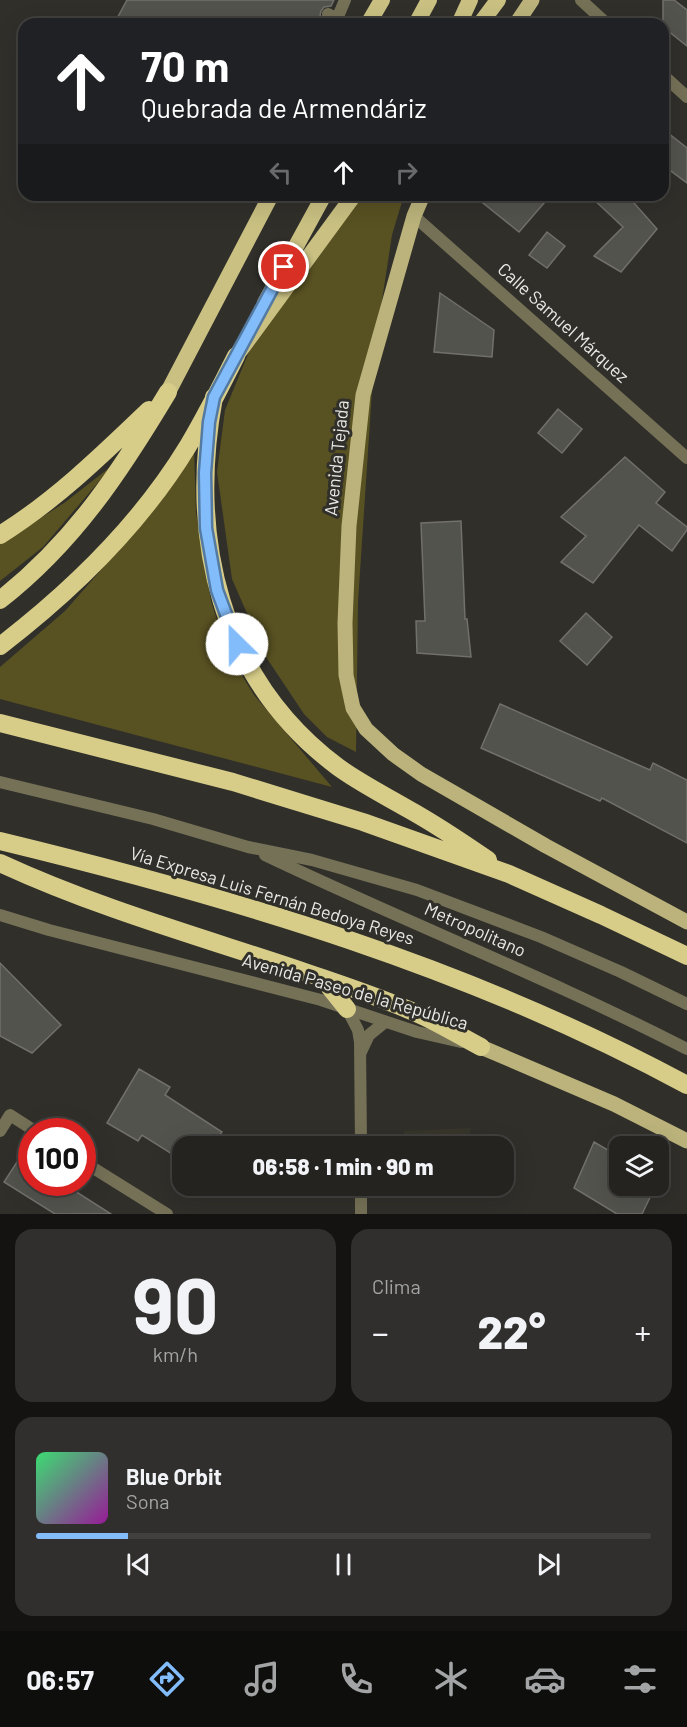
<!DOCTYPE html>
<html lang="es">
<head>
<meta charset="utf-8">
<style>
	:root { --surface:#242320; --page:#302f2d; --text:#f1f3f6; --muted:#a3a4a5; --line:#41403e; --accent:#82bcfa }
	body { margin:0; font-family:Barlow,sans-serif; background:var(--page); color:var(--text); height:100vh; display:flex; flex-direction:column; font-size:22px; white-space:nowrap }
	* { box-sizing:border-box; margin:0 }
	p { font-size:20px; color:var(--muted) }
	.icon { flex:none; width:33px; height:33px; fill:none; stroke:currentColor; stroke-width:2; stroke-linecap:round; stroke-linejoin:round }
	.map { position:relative; height:1214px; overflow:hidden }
	.panel { display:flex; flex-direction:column; gap:15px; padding:15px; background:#141312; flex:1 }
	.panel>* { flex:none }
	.top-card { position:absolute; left:18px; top:18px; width:651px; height:183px; border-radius:18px; box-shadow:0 6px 24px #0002,0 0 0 2px var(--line); background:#202124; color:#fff; overflow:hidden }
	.tools { position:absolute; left:609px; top:1136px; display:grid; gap:12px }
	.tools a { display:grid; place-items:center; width:60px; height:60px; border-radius:12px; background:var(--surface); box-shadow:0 6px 24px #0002,0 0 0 2px var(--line); font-size:30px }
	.speed { position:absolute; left:18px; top:1118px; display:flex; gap:12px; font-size:30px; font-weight:700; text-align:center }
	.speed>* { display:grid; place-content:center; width:78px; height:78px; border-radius:50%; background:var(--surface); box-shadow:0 6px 24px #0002,0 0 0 2px var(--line); line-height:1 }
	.speed .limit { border:9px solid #d22; background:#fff; color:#111 }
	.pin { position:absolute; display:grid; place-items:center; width:51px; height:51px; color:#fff; margin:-26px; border:3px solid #fff; border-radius:50%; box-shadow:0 2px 6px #0007 }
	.me { position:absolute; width:66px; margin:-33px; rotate:337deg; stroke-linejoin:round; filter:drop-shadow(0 0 4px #0008) }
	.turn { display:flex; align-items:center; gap:21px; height:126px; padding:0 24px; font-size:27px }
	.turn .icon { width:78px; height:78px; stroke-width:2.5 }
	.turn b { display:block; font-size:42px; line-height:51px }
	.lanes { display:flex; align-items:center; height:57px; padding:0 24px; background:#0003; justify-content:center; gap:30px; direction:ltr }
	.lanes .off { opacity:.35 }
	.big { font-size:45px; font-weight:800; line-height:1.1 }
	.panel .card { flex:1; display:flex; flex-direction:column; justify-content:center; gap:9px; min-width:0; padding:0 21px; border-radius:18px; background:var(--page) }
	.panel .dial { align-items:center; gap:0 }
	.dial b { font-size:78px; line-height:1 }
	.song { display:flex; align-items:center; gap:18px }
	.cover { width:72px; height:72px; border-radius:9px; background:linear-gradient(135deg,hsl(140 70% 55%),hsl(300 70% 35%)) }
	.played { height:6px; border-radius:3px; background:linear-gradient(90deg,var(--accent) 15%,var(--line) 15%) }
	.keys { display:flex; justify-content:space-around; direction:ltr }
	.heat { display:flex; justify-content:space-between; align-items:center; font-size:33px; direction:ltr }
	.panel .tiles { flex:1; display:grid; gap:15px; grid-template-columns:1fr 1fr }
	.card:last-child { grid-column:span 2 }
	.trip { position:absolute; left:172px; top:1136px; width:342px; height:60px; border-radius:18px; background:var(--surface); box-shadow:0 6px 24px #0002,0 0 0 2px var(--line); font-weight:800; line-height:60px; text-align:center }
	.menu { display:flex; height:96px; justify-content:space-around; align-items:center; background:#0e0e0d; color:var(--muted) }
	.menu .icon { width:42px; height:42px }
	.menu .active { color:var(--accent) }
	.menu b { font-size:27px; color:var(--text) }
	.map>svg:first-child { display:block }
</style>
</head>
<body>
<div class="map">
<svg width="687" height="1214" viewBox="0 0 687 1214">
	<rect width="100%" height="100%" fill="#302f2a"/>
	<!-- built -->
	<path fill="#38362b" d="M471 1128 467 1146H404V1131Z
		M406 1185H457L455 1192 406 1194Z"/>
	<!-- green -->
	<path fill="#585122" d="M362 195H404L392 235 375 346 358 602 356 752 327 737 304 714 266 657 232 579 217 472 225 410 253 342Z
		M194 448 196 513 211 601 227 651 254 695 332 787 0 699V667L65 611 136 530Z
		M113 465 43 547 0 581V544L64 503Z"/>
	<!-- building -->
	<path fill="#53534e" stroke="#71706b" stroke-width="1.5" d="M127 0H334L331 6 324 7 321 11 320 15 325 22 324 24H114Z
		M663 0H674L687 10V46L663 27Z
		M663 129 687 148V183L663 165Z
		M473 195H551L519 232Z
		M589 195H627L657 229 621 272 594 256 623 227Z
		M547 232 565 246 547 268 529 255Z
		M440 293 494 330 492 357 434 352Z
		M558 409 582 429 562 453 538 433Z
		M625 457 665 492 656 503 687 527V530L672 551 639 525 593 583 561 562 586 536 561 517Z
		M461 521 465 619H467L471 657 417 653 416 621H425L421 523Z
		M586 613 612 637 587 665 560 641Z
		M500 704 650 770 653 763 687 780V843L602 798 600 801 481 748Z
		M0 963 61 1025 32 1053 0 1036Z
		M139 1069 170 1087 165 1095 222 1132 212 1146H183V1161L142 1135 138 1141 107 1123Z
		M32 1139V1182H61L111 1214H55L4 1182Z
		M594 1142 618 1156 620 1153V1185H656L642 1214H617L574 1188Z"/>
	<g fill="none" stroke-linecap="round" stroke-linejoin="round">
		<!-- service -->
		<path stroke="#757157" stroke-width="12" d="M328 14 337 19 345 0
			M0 782 153 819 248 847 312 860 417 890 541 937 621 972 687 1004
			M265 855C405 922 549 978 687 1049"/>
		<!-- minor -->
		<path stroke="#757157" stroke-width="12" d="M581 0 607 24
			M663 75 687 97
			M414 216 687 458
			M0 915 49 930 321 1000 417 1032 461 1042
			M347 1009 358 1030 360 1042 361 1146
			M361 1052 369 1035 385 1022
			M0 1131 10 1115 35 1131
			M82 1161 167 1214
			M361 1214V1185"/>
		<!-- primary -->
		<path stroke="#bbb37b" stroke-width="15" d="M516 24 532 0
			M423 195 414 216 363 395 349 526 345 623 346 675 353 708 366 729 393 754 421 774 546 846 687 922
			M481 1047 614 1104 687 1141"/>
		<!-- trunk -->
		<path stroke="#c9c082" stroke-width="16" d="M368 24 382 0
			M416 24 429 0
			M459 24 470 0
			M480 24 498 0
			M265 303 324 195
			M236 356 354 195
			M168 392 271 195"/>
		<!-- motorway -->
		<path stroke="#d7cd89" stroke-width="18" d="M214 397C188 537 219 678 338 767 360 783 384 795 408 809 435 824 462 842 488 860
			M0 535C56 500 102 455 149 410
			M0 600C74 542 120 472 168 392
			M0 646C73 590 140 525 188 446 205 417 221 386 236 356
			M0 723 233 782 363 822 509 874 601 915 687 956
			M0 841C239 899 470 968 687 1085
			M0 863C95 907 197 936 296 969 339 984 384 998 425 1017 444 1026 462 1037 481 1047
			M323 979 347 1009"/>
	</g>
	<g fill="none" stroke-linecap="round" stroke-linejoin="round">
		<!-- route casing -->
		<g stroke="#547aa2" stroke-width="15">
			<path id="route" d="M237 644 217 590 206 528 205 473 209 422 214 397 284 267"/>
		</g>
		<!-- route -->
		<use href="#route" stroke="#82bcfa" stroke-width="10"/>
	</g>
	<g text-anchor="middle" stroke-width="6" stroke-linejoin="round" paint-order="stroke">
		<!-- street labels -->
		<g font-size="18" fill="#e9e9e6" stroke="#302f2a">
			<text transform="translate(563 323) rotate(42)" y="6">Calle Samuel Márquez</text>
			<text transform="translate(337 458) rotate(-84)" y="6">Avenida Tejada</text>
			<text transform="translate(272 896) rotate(17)" y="6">Vía Expresa Luis Fernán Bedoya Reyes</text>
			<text transform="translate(475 930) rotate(24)" y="6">Metropolitano</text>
			<text transform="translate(355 992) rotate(16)" y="6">Avenida Paseo de la República</text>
		</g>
	</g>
</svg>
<div class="tools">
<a><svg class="icon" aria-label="layers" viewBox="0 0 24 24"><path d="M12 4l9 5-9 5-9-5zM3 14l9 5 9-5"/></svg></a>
</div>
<div class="speed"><div class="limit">100</div></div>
<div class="pin" style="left:284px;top:267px;background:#d93025"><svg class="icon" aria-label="arrive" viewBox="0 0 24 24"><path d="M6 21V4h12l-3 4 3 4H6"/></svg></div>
<svg class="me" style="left:237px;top:644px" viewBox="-20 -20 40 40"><circle r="19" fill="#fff"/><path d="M0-13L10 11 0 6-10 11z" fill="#82bcfa"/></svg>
<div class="trip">06:58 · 1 min · 90 m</div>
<div class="top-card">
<div class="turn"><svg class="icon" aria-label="ahead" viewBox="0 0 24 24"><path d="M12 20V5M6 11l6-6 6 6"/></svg><div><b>70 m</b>Quebrada de Armendáriz</div></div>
<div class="lanes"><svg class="icon off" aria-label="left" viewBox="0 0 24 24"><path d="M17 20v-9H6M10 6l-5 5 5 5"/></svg><svg class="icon" aria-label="ahead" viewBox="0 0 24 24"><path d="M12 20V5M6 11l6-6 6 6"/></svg><svg class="icon off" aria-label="right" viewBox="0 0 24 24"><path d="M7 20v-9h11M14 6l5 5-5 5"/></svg></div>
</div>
</div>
<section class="panel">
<div class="tiles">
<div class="card dial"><b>90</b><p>km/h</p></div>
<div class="card"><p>Clima</p>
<div class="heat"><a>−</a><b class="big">22°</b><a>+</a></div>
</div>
<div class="card">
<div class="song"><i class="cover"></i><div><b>Blue Orbit</b><p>Sona</p></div></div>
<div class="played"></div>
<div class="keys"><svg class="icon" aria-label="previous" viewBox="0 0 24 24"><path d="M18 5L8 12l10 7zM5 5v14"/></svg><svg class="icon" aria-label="pause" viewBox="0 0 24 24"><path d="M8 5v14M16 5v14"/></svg><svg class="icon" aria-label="next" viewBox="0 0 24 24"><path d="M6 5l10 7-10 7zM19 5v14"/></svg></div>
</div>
</div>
</section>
<nav class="menu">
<b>06:57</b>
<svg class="icon active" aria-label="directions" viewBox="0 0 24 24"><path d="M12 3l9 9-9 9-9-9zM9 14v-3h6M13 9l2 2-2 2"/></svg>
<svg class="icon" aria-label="music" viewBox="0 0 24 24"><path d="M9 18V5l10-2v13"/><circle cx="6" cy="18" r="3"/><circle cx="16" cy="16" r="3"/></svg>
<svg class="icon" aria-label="phone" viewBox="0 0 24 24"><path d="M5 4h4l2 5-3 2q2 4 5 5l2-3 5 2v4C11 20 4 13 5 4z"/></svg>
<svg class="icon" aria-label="climate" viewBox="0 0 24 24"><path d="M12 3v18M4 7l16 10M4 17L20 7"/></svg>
<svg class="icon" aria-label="car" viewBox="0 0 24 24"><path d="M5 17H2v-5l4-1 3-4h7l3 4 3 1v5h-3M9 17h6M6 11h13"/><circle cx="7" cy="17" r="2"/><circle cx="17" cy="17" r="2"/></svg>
<svg class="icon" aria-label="filters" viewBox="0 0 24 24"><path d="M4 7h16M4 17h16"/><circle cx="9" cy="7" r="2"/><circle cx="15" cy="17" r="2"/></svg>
</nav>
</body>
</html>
